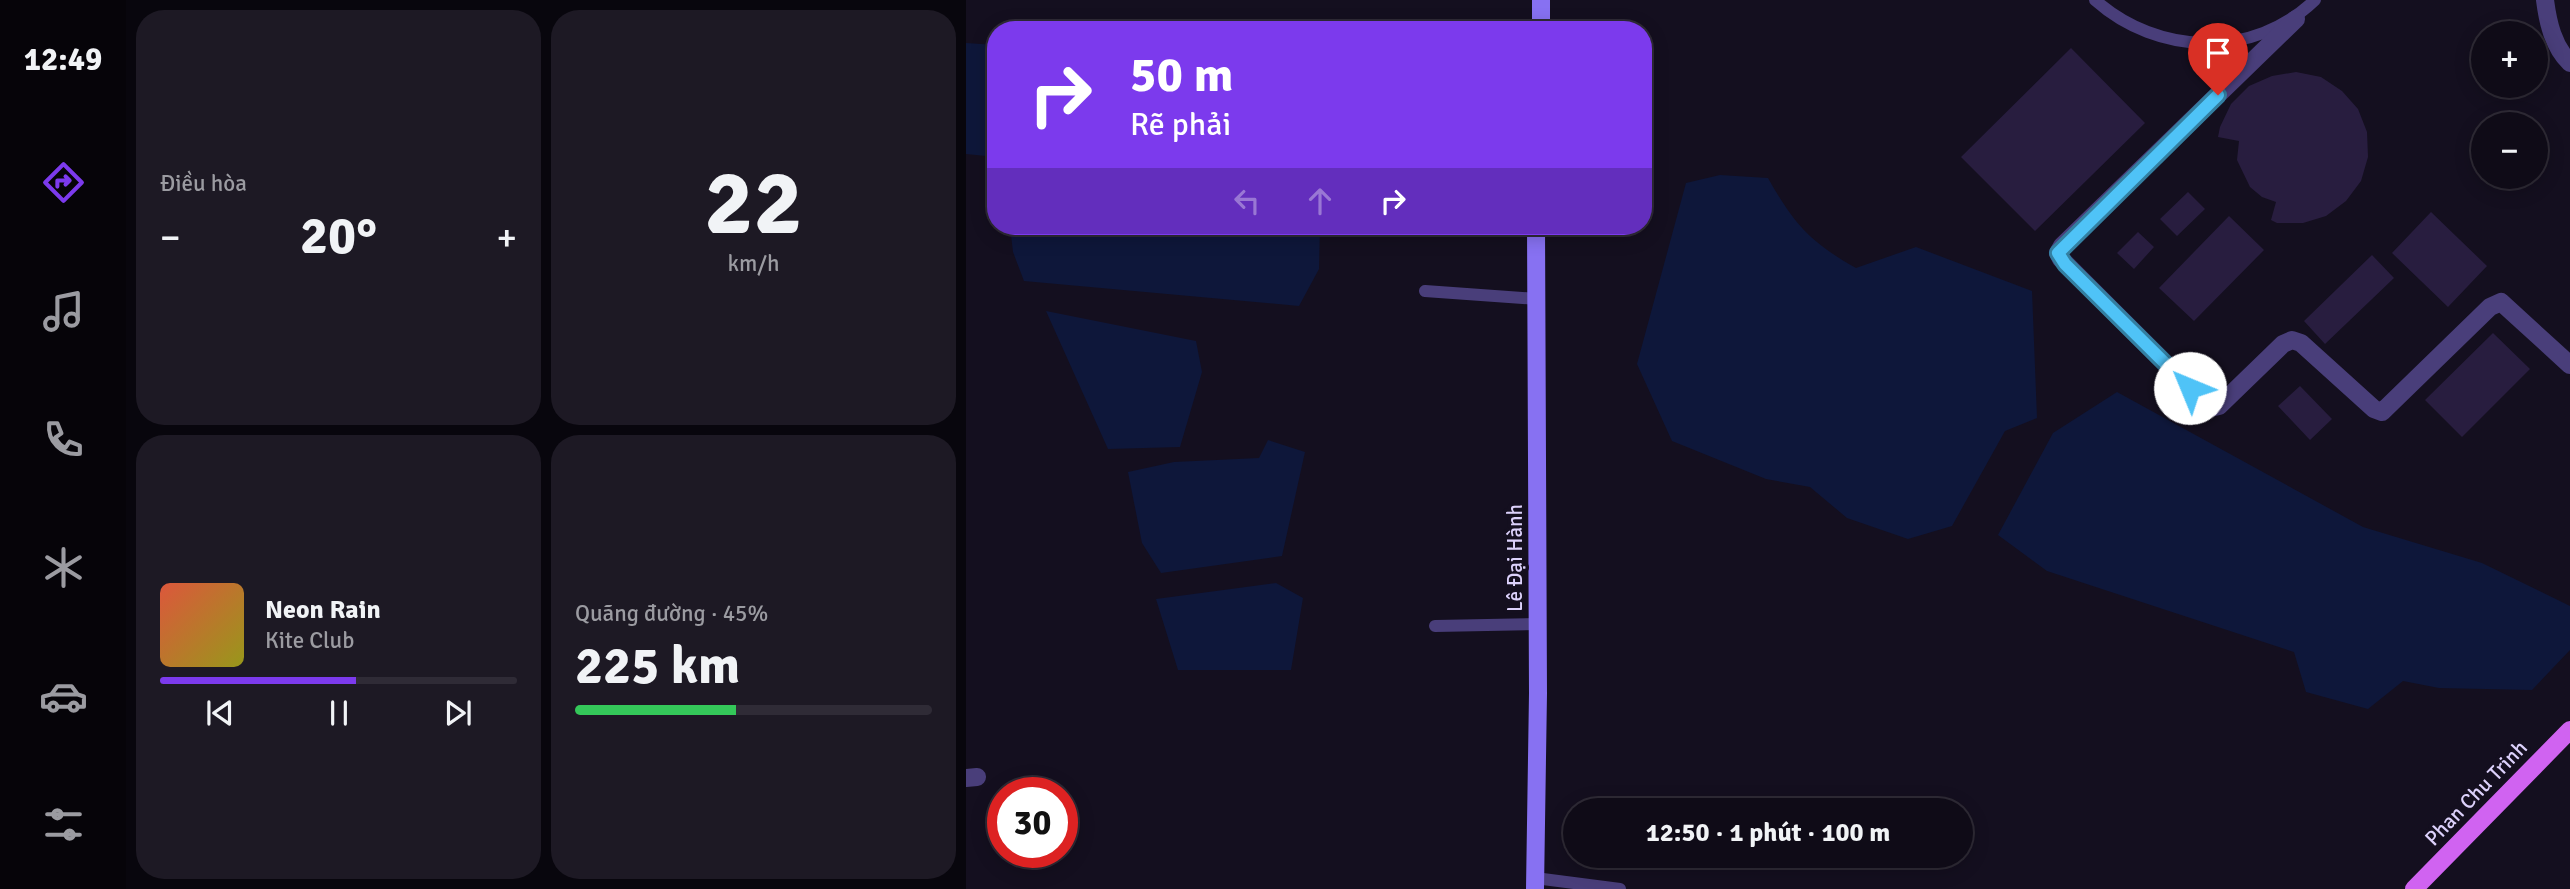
<!DOCTYPE html>
<html lang="vi">
<head>
<meta charset="utf-8">
<style>
	:root { --surface:#0f0b17; --page:#1d1924; --text:#f1f3f6; --muted:#9b9ba1; --line:#2f2b36; --accent:#7c3aed }
	body { margin:0; font-family:Signika,sans-serif; background:var(--page); color:var(--text); height:100vh; display:flex; flex-direction:column; font-size:26px; white-space:nowrap }
	* { box-sizing:border-box; margin:0 }
	p { font-size:23px; color:var(--muted) }
	.icon { flex:none; width:38px; height:38px; fill:none; stroke:currentColor; stroke-width:2; stroke-linecap:round; stroke-linejoin:round }
	.map { position:relative; flex:1; overflow:hidden }
	.drawer { display:flex; flex-direction:column; gap:10px; padding:10px; background:#08060d; width:840px }
	.drawer>* { flex:none }
	.top-card { position:absolute; left:21px; top:21px; width:665px; height:214px; border-radius:28px; box-shadow:0 4px 18px #0003,0 0 0 2px var(--line); background:#7c3aed; color:#fff; overflow:hidden }
	.buttons { position:absolute; left:1505px; top:21px; display:grid; gap:14px }
	.buttons a { display:grid; place-items:center; width:77px; height:77px; border-radius:50%; background:var(--surface); box-shadow:0 4px 18px #0003,0 0 0 2px var(--line); font-size:35px }
	.speed { position:absolute; left:21px; top:777px; display:flex; gap:14px; font-size:35px; font-weight:700; text-align:center }
	.speed>* { display:grid; place-content:center; width:91px; height:91px; border-radius:50%; background:var(--surface); box-shadow:0 4px 18px #0003,0 0 0 2px var(--line); line-height:1 }
	.speed .limit { border:10px solid #d22; background:#fff; color:#111 }
	.pin { position:absolute; display:grid; place-items:center; width:60px; height:60px; color:#fff; margin:-72px -30px; border-radius:50% 50% 50% 0; rotate:-45deg; box-shadow:0 0 7px #0007 }
	.pin .icon { rotate:45deg }
	.me { position:absolute; width:77px; margin:-38px; rotate:315deg; stroke-linejoin:round; filter:drop-shadow(0 0 5px #0008) }
	.turn { display:flex; align-items:center; gap:24px; height:147px; padding:0 28px; font-size:32px }
	.turn .icon { width:91px; height:91px; stroke-width:2.5 }
	.turn b { display:block; font-size:49px; line-height:60px }
	.lanes { display:flex; align-items:center; height:66px; padding:0 28px; background:#0003; justify-content:center; gap:35px; direction:ltr }
	.lanes .off { opacity:.35 }
	.big { font-size:52px; font-weight:700; line-height:1.1 }
	.drawer .card { flex:1; display:flex; flex-direction:column; justify-content:center; gap:10px; min-width:0; padding:0 24px; border-radius:28px; background:var(--page) }
	.drawer .dial { align-items:center; gap:0 }
	.dial b { font-size:91px; line-height:1 }
	.song { display:flex; align-items:center; gap:21px }
	.cover { width:84px; height:84px; border-radius:10px; background:linear-gradient(135deg,hsl(10 70% 55%),hsl(60 70% 35%)) }
	.played { height:7px; border-radius:4px; background:linear-gradient(90deg,var(--accent) 55%,var(--line) 55%) }
	.keys { display:flex; justify-content:space-around; direction:ltr }
	.heat { display:flex; justify-content:space-between; align-items:center; font-size:38px; direction:ltr }
	.charge { height:10px; border-radius:5px; background:linear-gradient(90deg,#34c759 45%,var(--line) 0) }
	.drawer .tiles { flex:1; display:grid; gap:10px; grid-template-columns:repeat(2,1fr) }
	.trip { position:absolute; left:597px; top:798px; width:410px; height:70px; border-radius:35px; background:var(--surface); box-shadow:0 4px 18px #0003,0 0 0 2px var(--line); font-weight:700; line-height:70px; text-align:center }
	main { display:flex; flex:1; min-height:0 }
	.tab-bar { display:flex; flex-direction:column; width:126px; justify-content:space-around; align-items:center; background:#060409; color:var(--muted) }
	.tab-bar .icon { width:49px; height:49px }
	.tab-bar .selected { color:var(--accent) }
	.tab-bar b { font-size:32px; color:var(--text) }
	.map>svg:first-child { display:block }
</style>
</head>
<body>
<main>
<nav class="tab-bar">
<b>12:49</b>
<svg class="icon selected" aria-label="directions" viewBox="0 0 24 24"><path d="M12 3l9 9-9 9-9-9zM9 14v-3h6M13 9l2 2-2 2"/></svg>
<svg class="icon" aria-label="music" viewBox="0 0 24 24"><path d="M9 18V5l10-2v13"/><circle cx="6" cy="18" r="3"/><circle cx="16" cy="16" r="3"/></svg>
<svg class="icon" aria-label="phone" viewBox="0 0 24 24"><path d="M5 4h4l2 5-3 2q2 4 5 5l2-3 5 2v4C11 20 4 13 5 4z"/></svg>
<svg class="icon" aria-label="climate" viewBox="0 0 24 24"><path d="M12 3v18M4 7l16 10M4 17L20 7"/></svg>
<svg class="icon" aria-label="car" viewBox="0 0 24 24"><path d="M5 17H2v-5l4-1 3-4h7l3 4 3 1v5h-3M9 17h6M6 11h13"/><circle cx="7" cy="17" r="2"/><circle cx="17" cy="17" r="2"/></svg>
<svg class="icon" aria-label="filters" viewBox="0 0 24 24"><path d="M4 7h16M4 17h16"/><circle cx="9" cy="7" r="2"/><circle cx="15" cy="17" r="2"/></svg>
</nav>
<section class="drawer">
<div class="tiles">
<div class="card"><p>Điều hòa</p>
<div class="heat"><a>−</a><b class="big">20°</b><a>+</a></div>
</div>
<div class="card dial"><b>22</b><p>km/h</p></div>
<div class="card">
<div class="song"><i class="cover"></i><div><b>Neon Rain</b><p>Kite Club</p></div></div>
<div class="played"></div>
<div class="keys"><svg class="icon" aria-label="previous" viewBox="0 0 24 24"><path d="M18 5L8 12l10 7zM5 5v14"/></svg><svg class="icon" aria-label="pause" viewBox="0 0 24 24"><path d="M8 5v14M16 5v14"/></svg><svg class="icon" aria-label="next" viewBox="0 0 24 24"><path d="M6 5l10 7-10 7zM19 5v14"/></svg></div>
</div>
<div class="card"><p>Quãng đường · 45%</p><b class="big">225 km</b><div class="charge"></div></div>
</div>
</section>
<div class="map">
<svg width="1604" height="889" viewBox="0 0 1604 889">
	<rect width="100%" height="100%" fill="#140f1f"/>
	<!-- water -->
	<path fill="#0e173a" d="M0 43 30 45V157L0 154Z
		M754 175 802 178C828 224 844 242 890 268L950 247 1066 291 1071 418 1039 431 986 526 942 539 881 518 844 487 800 479 706 441 671 364 720 183Z
		M44 226H354L353 269 333 306 58 281 47 252Z
		M80 311 230 341 236 372 214 447 142 449Z
		M1151 392 1397 527 1516 563 1604 606V650L1566 690 1473 688 1437 681 1402 709 1340 692 1328 652 1081 571 1032 535 1087 433Z
		M302 440 339 452 316 556 195 573 176 543 162 472 208 462 293 458Z
		M310 583 337 598 325 670H212L190 599Z"/>
	<!-- building -->
	<path fill="#281d3f" d="M1105 48 1179 123 1069 231 995 157Z
		M1330 72 1355 77 1376 91 1392 109 1401 132 1402 157 1395 181 1380 201 1360 216 1337 223H1311L1305 220 1310 202 1296 197 1284 187 1271 160 1273 141 1252 137 1254 127 1265 104 1283 86 1306 76Z
		M1222 192 1239 209 1211 236 1194 219Z
		M1465 212 1521 266 1482 307 1426 253Z
		M1263 216 1298 250 1228 321 1193 288Z
		M1172 232 1188 247 1168 269 1151 253Z
		M1406 255 1428 278 1359 344 1338 321Z
		M1527 333 1564 369 1496 437 1459 400Z
		M1334 386 1366 419 1344 440 1312 406Z"/>
	<g fill="none" stroke-linecap="round" stroke-linejoin="round">
		<!-- service -->
		<path stroke="#493e7a" stroke-width="12" d="M1129 0C1192 56 1288 59 1349 0
			M459 291 571 299
			M469 626 572 624
			M569 878 654 889"/>
		<!-- minor -->
		<path stroke="#493e7a" stroke-width="18" d="M1579 0C1582 23 1587 46 1604 63
			M1330 19 1096 246 1092 253 1095 259 1244 408 1253 406 1317 344 1326 340 1335 343 1408 409 1416 412 1524 307 1535 302 1604 365
			M0 778 11 777"/>
		<!-- secondary -->
		<path stroke="#8771f2" stroke-width="18" d="M575 30V0
			M569 889 572 693 570 226"/>
		<!-- primary -->
		<path stroke="#d063f1" stroke-width="18" d="M1448 889 1604 730"/>
	</g>
	<g fill="none" stroke-linecap="round" stroke-linejoin="round">
		<!-- route casing -->
		<g stroke="#337fa1" stroke-width="18">
			<path id="route" d="M1224 388 1099 264 1092 253 1252 95"/>
		</g>
		<!-- route -->
		<use href="#route" stroke="#4fc3f7" stroke-width="12"/>
	</g>
	<g text-anchor="middle" stroke-width="7" stroke-linejoin="round" paint-order="stroke">
		<!-- street labels -->
		<g font-size="21" fill="#dcd1fb" stroke="#140f1f">
			<text transform="translate(549 558) rotate(-90)" y="7">Lê Đại Hành</text>
			<text transform="translate(1510 793) rotate(-46)" y="7">Phan Chu Trinh</text>
		</g>
	</g>
</svg>
<div class="buttons">
<a>+</a>
<a>−</a>
</div>
<div class="speed"><div class="limit">30</div></div>
<div class="pin" style="left:1252px;top:95px;background:#d93025"><svg class="icon" aria-label="arrive" viewBox="0 0 24 24"><path d="M6 21V4h12l-3 4 3 4H6"/></svg></div>
<svg class="me" style="left:1224px;top:388px" viewBox="-20 -20 40 40"><circle r="19" fill="#fff"/><path d="M0-13L10 11 0 6-10 11z" fill="#4fc3f7"/></svg>
<div class="trip">12:50 · 1 phút · 100 m</div>
<div class="top-card">
<div class="turn"><svg class="icon" aria-label="right" viewBox="0 0 24 24"><path d="M7 20v-9h11M14 6l5 5-5 5"/></svg><div><b>50 m</b>Rẽ phải</div></div>
<div class="lanes"><svg class="icon off" aria-label="left" viewBox="0 0 24 24"><path d="M17 20v-9H6M10 6l-5 5 5 5"/></svg><svg class="icon off" aria-label="ahead" viewBox="0 0 24 24"><path d="M12 20V5M6 11l6-6 6 6"/></svg><svg class="icon" aria-label="right" viewBox="0 0 24 24"><path d="M7 20v-9h11M14 6l5 5-5 5"/></svg></div>
</div>
</div>
</main>
</body>
</html>
